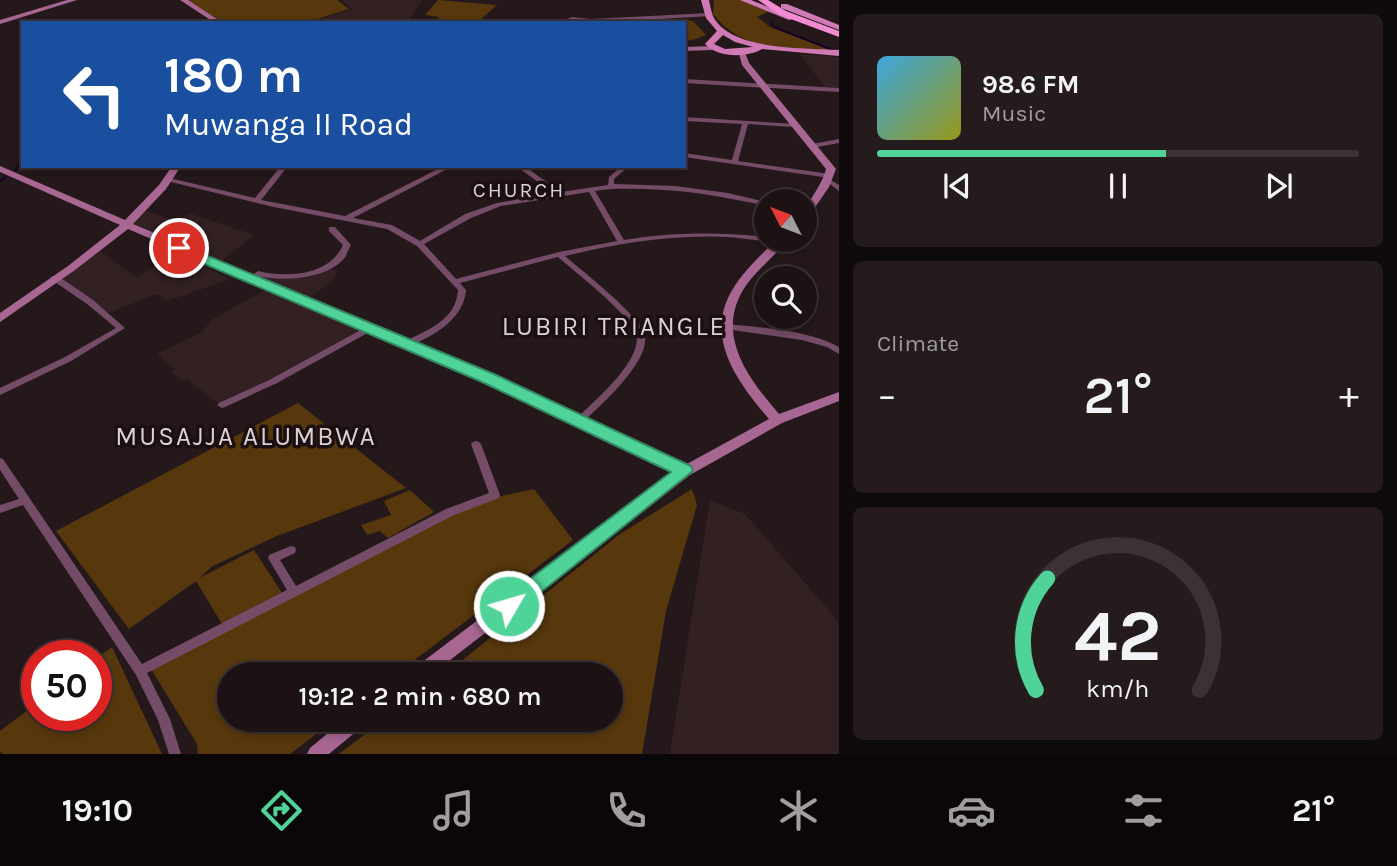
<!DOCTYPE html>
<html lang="en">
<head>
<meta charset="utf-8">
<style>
	:root { --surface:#1c1214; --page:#251b1d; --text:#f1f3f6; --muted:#a09ea0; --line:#3a3234; --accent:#4fd399 }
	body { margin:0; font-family:Karla,sans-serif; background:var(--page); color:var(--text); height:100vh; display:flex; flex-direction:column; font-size:26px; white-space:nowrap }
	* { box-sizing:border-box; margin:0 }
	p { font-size:23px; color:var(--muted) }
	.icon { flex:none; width:38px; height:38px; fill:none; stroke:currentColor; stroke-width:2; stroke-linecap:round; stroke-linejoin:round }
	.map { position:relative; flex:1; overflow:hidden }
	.details { display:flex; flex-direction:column; gap:14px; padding:14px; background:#0f0a0b; width:558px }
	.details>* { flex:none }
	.guide { position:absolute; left:21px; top:21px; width:665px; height:147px; border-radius:0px; box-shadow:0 4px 10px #0003,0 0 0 2px var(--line); background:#1a4fa0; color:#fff; overflow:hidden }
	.needle { width:46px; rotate:312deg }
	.buttons { position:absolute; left:754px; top:189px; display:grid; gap:14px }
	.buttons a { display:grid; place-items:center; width:63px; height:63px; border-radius:50%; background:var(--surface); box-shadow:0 4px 10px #0003,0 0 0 2px var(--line); font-size:35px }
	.speed { position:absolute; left:21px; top:640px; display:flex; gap:14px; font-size:35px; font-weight:700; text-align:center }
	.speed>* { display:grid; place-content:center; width:91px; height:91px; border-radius:50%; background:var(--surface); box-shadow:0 4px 10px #0003,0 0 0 2px var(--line); line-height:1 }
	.speed .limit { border:10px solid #d22; background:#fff; color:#111 }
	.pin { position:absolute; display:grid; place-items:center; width:60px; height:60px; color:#fff; margin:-30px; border:4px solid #fff; border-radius:50%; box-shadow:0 2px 7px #0007 }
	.me { position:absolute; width:77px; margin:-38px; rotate:52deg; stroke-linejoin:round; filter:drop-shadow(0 0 5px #0008) }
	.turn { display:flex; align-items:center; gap:24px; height:147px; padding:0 28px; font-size:32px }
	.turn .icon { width:91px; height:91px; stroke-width:2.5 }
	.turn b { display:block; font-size:49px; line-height:60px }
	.big { font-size:52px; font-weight:600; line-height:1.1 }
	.details .widget { flex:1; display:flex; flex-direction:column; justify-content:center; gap:10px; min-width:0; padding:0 24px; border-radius:10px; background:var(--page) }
	.details .dial { align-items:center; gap:0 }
	.dial svg { height:182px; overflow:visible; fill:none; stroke:var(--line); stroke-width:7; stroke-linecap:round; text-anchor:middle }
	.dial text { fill:var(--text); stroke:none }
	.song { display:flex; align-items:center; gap:21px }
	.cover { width:84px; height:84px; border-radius:10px; background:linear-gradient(135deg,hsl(200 70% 55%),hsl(60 70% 35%)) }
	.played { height:7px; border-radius:4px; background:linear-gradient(90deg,var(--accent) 60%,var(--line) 60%) }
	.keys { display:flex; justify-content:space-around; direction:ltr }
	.heat { display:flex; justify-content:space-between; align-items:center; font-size:38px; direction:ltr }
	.trip { position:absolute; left:217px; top:662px; width:406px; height:70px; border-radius:35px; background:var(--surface); box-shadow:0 4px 10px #0003,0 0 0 2px var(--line); font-weight:600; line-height:70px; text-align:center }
	.tab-bar { display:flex; height:112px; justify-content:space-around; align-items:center; background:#0b0708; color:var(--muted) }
	.tab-bar .icon { width:49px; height:49px }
	.tab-bar .on { color:var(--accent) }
	.tab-bar b { font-size:32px; color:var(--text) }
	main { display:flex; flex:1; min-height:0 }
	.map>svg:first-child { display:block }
</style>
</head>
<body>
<main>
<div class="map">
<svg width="839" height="754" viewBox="0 0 839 754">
	<rect width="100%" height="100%" fill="#25181a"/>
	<!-- built -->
	<path fill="#322023" d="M341 0H422L407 23H309L352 9Z
		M800 54 839 57V88L825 87Z
		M145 211 178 221 189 213 254 235 222 261 131 225Z
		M98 249 137 278 174 253 231 279 167 301 157 294 108 313 60 278Z
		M327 266 337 271 333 281 309 298 255 275 258 273 268 277H299Z
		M267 289 365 329 273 380 270 378 220 405 187 379 184 381 171 372 175 369 157 354 202 332 213 319Z
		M710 500 745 514 839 622V754H670Z"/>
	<!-- green -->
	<path fill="#57380d" d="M186 0H337L349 9 305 23H224Z
		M438 0 497 5 480 20 453 23 458 20H436L440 17 425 15Z
		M714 0H746L773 9 757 17 770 27 834 51C787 47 744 54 713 14Z
		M682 19 693 21 706 35 693 40 684 41V23H610Z
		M298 403 406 488 277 536 213 566 199 578 254 550 282 593 222 624 196 581 129 629 56 531Z
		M534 489 573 540 396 674H229V719H336L290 754H198L197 744 151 669 388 544 488 499Z
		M692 489 697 505 666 611 642 754H339L385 719H611V674H445L620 534Z
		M410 490 434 512 388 538 380 531 367 535 361 525 391 515 384 501Z
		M112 647 162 754H3L0 751V731L37 703V716H96V659Z"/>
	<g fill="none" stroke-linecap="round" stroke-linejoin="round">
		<!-- stream -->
		<path stroke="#170028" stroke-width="2" d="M771 22 774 27 835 51
			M15 170 23 160
			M0 181 6 177"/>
		<!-- street -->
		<path fill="#754c68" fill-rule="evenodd" d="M709 13 711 14V16L591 23 572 21 565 23H557L572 17 591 19Z
			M684 79 839 88V92L684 83Z
			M684 117 796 124 797 125 794 127 748 124 738 161 830 174 833 176 830 178 684 157V153L732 160 742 124 684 121Z
			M839 139V143L812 148 809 146 812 144Z
			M281 166H288L261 200 345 216 444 166H453L353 218 392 225 420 241 465 214 497 203 553 193 516 166H524L561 192 608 185 609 177 622 166H629L614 179V184L675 186 728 193 766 202V206C726 197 686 190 645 189 628 189 612 188 595 191L624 240C673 232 716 232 766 237V240H769L766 241C753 240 741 238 728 237 674 234 618 243 565 256 581 270 642 317 645 336 649 363 601 405 583 422H577L575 420 577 418C595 400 638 365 637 337 636 319 574 271 558 257L460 283 466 290C464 319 434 336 409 346L405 343 406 341C429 329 456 320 458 290L417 246 387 229 274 207 167 181 166 180 169 178 255 198ZM589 192 617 241 559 252 456 279 424 244 471 218 501 206Z
			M829 179 839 185V191L827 182V180Z
			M329 227H335L351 245C350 246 346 255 346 256 330 279 284 282 259 276L252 280 248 278 258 271C287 278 329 276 343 245L329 231Z
			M52 276H58L93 300 125 328 71 361 0 395V388L65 357 116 328 87 304 52 280 51 278Z
			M728 324C763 328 808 330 839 347V354L827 347 802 340 725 329 724 327 725 325Z
			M370 325 373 326 374 328 373 330 277 383 225 407 222 408 217 405 219 403 271 379Z
			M476 441 479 442 481 444 500 495 499 498 454 515 147 673 170 719 181 754H169L158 720 136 675 23 505 0 513V505L19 499 0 470V458L3 459 142 664 287 590 268 558 269 555 291 546 295 547 296 550 295 553 280 560 296 586 446 509 489 493 471 444 473 442Z"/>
		<!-- secondary -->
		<path fill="#a86693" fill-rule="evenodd" d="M67 0H77L0 24V20Z
			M180 0H188L223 23H215Z
			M715 46V50H712L684 51V47Z
			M738 50H744L749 63 836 169 829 187 809 216 805 217C805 202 822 187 826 169L742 65Z
			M0 166 125 220 159 185 172 166H181L166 189 133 224 492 375 685 465 769 419C741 386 707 343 728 298 739 275 759 257 776 240H787C776 255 759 268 747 284 713 332 747 377 779 414L839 392V401L782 423 690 475 432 674H411L413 669 674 472 484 381 128 229 75 270 0 322V313L68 266 120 225 0 172Z
			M345 719H366L364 725 329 754H307L310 748Z"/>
		<!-- primary -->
		<path fill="#cf7ab5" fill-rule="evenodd" d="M701 0H709C710 5 711 11 713 16 730 51 806 48 839 50V56L762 49C747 58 718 58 705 44L717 31 706 18ZM723 35 735 42 753 47 725 49 714 44Z
			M740 0H751L796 18 789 20Z
			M781 4H787L839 25V30L781 8Z"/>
		<!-- highway -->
		<path fill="#f38bd3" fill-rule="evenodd" d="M758 0H768L786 11 839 31V37L780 15Z"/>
	</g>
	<!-- route -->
	<path fill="#4fd399" stroke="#338963" stroke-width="2" d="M179 244 494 374 691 466 693 471 516 612 509 615 502 612 499 606 502 600 671 472 482 382 174 251 172 248Z"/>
	<g text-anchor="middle" stroke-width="7" stroke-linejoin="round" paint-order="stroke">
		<!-- far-quarter labels -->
		<g font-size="21" letter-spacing="2" fill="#dbd1d2" stroke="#1c0f11">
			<text x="519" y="197">CHURCH</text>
		</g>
		<!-- quarter labels -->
		<g font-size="26" letter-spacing="2" fill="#dbd1d2" stroke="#1c0f11">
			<text x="614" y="335">LUBIRI TRIANGLE</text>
			<text x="246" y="445">MUSAJJA ALUMBWA</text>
		</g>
	</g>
</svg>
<div class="buttons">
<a><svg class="needle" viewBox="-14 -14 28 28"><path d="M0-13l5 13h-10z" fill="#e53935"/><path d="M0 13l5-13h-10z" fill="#a09ea0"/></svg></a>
<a><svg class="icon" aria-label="search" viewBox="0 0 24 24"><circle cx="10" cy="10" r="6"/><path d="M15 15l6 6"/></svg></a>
</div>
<div class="speed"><div class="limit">50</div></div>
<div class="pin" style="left:179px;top:248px;background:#d93025"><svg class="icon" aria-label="arrive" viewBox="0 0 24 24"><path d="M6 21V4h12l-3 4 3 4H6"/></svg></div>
<svg class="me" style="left:509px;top:606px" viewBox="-20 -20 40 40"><circle r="17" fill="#4fd399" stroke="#fff" stroke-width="3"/><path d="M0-11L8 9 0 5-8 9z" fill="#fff"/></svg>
<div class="trip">19:12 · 2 min · 680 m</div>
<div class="guide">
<div class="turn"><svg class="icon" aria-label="left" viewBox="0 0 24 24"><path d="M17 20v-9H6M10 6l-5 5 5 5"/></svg><div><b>180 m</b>Muwanga II Road</div></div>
</div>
</div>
<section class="details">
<div class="widget">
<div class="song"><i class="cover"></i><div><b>98.6 FM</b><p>Music</p></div></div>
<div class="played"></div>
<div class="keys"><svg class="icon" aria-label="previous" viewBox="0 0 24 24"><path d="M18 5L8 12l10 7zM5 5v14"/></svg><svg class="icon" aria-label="pause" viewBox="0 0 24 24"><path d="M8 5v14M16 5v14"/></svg><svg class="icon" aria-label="next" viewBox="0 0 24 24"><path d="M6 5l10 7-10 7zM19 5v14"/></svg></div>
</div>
<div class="widget"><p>Climate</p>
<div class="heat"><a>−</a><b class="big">21°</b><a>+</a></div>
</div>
<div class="widget dial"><svg viewBox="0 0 100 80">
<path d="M14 69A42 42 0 1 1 86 69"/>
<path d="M14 69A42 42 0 0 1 19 20" stroke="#4fd399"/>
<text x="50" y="56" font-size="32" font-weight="700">42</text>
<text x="50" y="72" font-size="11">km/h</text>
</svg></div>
</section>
</main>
<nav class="tab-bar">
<b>19:10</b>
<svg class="icon on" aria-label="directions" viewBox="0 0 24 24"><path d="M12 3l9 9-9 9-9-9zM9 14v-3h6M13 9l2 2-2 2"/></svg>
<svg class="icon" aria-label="music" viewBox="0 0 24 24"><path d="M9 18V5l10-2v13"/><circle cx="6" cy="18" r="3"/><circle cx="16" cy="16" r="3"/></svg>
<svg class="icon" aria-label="phone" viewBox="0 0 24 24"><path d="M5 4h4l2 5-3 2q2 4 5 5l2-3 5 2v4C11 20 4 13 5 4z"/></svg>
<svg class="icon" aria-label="climate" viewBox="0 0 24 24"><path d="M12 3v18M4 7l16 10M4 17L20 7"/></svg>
<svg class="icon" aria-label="car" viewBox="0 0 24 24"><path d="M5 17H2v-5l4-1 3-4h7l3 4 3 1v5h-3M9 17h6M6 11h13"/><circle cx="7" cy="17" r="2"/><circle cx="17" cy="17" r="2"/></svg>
<svg class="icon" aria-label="filters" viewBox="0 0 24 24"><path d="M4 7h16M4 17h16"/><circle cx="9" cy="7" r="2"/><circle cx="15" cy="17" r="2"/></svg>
<b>21°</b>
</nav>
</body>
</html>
